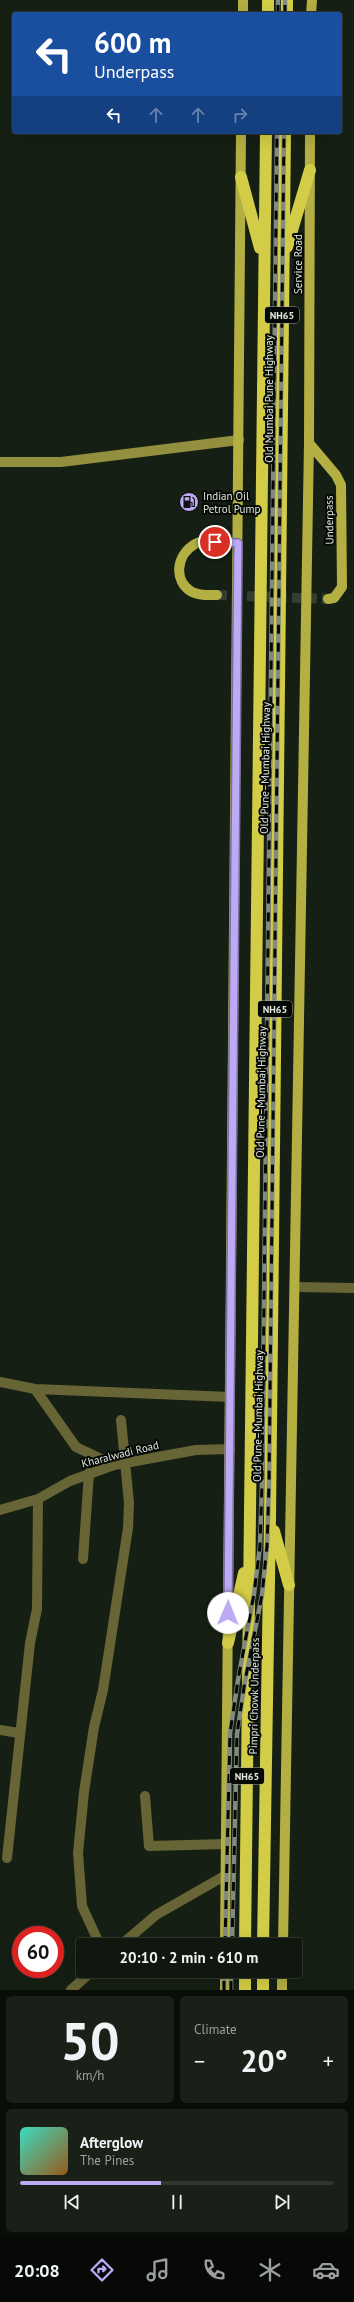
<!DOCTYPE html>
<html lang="en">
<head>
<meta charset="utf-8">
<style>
	:root { --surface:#10170e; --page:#192017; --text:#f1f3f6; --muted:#9c9f9e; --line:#30362e; --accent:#bcaaf5 }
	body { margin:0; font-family:"PT Sans",sans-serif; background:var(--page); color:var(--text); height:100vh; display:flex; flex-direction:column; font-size:15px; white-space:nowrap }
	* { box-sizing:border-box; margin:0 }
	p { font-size:13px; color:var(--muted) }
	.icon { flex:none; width:22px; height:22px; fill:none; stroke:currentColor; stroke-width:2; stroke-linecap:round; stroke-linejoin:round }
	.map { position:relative; height:1990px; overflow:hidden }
	.sheet { display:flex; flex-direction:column; gap:6px; padding:6px; background:#090d08; flex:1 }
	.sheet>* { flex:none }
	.top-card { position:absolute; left:12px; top:12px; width:330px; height:122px; border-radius:4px; box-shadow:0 4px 16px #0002,0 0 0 1px var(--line); background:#1a4fa0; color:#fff; overflow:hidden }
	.speed { position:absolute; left:12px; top:1926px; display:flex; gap:8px; font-size:20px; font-weight:700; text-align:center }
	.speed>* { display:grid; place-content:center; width:52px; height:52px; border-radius:50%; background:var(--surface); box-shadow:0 4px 16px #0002,0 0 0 1px var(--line); line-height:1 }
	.speed .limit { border:6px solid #d22; background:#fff; color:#111 }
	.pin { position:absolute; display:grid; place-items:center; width:34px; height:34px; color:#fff; margin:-17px; border:2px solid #fff; border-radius:50%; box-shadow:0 1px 4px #0007 }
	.me { position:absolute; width:44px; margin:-22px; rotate:1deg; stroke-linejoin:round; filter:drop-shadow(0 0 3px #0008) }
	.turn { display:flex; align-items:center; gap:14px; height:84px; padding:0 16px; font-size:18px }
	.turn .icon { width:52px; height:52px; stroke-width:2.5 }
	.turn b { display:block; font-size:28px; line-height:34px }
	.lanes { display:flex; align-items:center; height:38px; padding:0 16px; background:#0003; justify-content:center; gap:20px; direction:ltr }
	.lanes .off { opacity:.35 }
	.big { font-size:30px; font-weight:700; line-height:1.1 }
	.sheet .tile { flex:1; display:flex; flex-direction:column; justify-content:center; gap:6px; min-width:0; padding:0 14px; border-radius:6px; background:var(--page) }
	.sheet .dial { align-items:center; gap:0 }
	.dial b { font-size:52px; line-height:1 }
	.song { display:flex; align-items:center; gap:12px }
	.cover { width:48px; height:48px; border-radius:6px; background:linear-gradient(135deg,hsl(170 70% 55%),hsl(30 70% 35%)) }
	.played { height:4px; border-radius:2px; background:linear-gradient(90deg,var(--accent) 45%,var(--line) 45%) }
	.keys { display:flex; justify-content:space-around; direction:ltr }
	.heat { display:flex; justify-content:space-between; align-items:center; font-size:22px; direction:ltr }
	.sheet .tiles { flex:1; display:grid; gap:6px; grid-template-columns:1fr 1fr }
	.tile:last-child { grid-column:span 2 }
	.trip { position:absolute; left:76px; top:1938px; width:226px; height:40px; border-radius:4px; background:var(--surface); box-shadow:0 4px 16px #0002,0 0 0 1px var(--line); font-weight:700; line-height:40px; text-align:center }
	.tabs { display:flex; height:64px; justify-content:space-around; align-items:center; background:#060906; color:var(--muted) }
	.tabs .icon { width:28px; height:28px }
	.tabs .current { color:var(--accent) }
	.tabs b { font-size:18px; color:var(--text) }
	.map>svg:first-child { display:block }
</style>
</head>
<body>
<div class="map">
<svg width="354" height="1990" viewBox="0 0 354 1990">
	<rect width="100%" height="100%" fill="#161f13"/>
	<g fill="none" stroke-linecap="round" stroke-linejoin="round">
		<!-- primary-tunnel -->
		<path stroke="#343d31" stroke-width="10" stroke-dasharray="10 5" stroke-linecap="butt" d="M217 595 328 599"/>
		<!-- street -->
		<path stroke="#676535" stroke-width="10" d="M295 1287 354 1288
			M0 1382 35 1389 230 1397
			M35 1389 76 1447 114 1465
			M0 1510 38 1499 70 1481 114 1465 196 1450 230 1449
			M83 1559 89 1473
			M0 1730 19 1733
			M145 1796 149 1846 226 1844
			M7 1858 30 1643 37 1609 38 1499
			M100 1945 82 1906 78 1853 84 1792 94 1727 103 1690 128 1528 129 1503 121 1420
			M121 1945 156 1915 226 1875
			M71 1990 92 1971"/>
		<!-- secondary -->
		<path stroke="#928f3e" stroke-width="10" d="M0 462H61L239 440"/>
		<!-- primary -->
		<path stroke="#b3af43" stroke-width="10" d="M243 14V0
			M311 14 312 0
			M309 443 336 475 341 485 342 587 334 598 328 599
			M217 595C209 595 200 596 192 592 173 581 176 555 195 544 205 538 226 542 238 543
			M225 1945 241 132
			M283 1945 309 443 310 132
			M225 1990V1971
			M282 1990V1971"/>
		<!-- highway -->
		<path stroke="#d2cc46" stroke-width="12" d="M268 14V0
			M287 14V0
			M241 177 260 248
			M287 247 310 170
			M274 1531 289 1585
			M228 1643 244 1573
			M245 1945 266 132
			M263 1945 270 1519 285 132
			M245 1990V1971
			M263 1990V1971"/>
		<!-- rail casing -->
		<g stroke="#838b81" stroke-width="4.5">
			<path id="rail" d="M278 14V0
				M285 14V0
				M225 1945 230 1733 238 1680 254 1594 260 1546 262 1484 277 132
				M232 1945 237 1734 245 1681 262 1595 267 1546 269 1485 284 132
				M224 1990V1971
				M231 1990V1971"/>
		</g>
		<!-- rail -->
		<use href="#rail" stroke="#050804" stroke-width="3" stroke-dasharray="9" stroke-linecap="butt"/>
	</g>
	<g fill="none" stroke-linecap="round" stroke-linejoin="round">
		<!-- route casing -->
		<g stroke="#7a6e9f" stroke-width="10">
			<path id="route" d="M215 542 238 543 228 1613"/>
		</g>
		<!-- route -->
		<use href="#route" stroke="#bcaaf5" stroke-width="7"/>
	</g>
	<!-- icons -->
	<defs>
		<g id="fuel-disc" transform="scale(1)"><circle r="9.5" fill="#bcaaf5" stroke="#050804"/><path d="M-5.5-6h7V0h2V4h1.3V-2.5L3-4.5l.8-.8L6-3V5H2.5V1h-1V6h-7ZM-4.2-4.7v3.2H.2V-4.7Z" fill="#111"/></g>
	</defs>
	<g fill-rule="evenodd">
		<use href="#fuel-disc" x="189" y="502"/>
	</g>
	<g text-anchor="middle" stroke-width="4" stroke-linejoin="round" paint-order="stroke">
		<!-- shield labels -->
		<g fill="#050804" stroke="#9ea49d" stroke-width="1">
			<rect x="265" y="307" width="34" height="16" rx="3"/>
			<rect x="258" y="1001" width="34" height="16" rx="3"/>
			<rect x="230" y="1768" width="34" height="16" rx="3"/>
		</g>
		<g font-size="10" font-weight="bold" fill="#e0e7de">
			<text x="282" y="319">NH65</text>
			<text x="275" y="1013">NH65</text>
			<text x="247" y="1780">NH65</text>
		</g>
		<!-- street labels -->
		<g font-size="11" fill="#e0e7de" stroke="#050804">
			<text transform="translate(298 264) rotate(-90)" y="4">Service Road</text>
			<text transform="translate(269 399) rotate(-90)" y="4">Old Mumbai Pune Highway</text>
			<text transform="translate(329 520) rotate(-91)" y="4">Underpass</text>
			<text transform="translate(265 768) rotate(-89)" y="4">Old Pune–Mumbai Highway</text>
			<text transform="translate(261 1092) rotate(-89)" y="4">Old Pune–Mumbai Highway</text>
			<text transform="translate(258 1416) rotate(-89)" y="4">Old Pune–Mumbai Highway</text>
			<text transform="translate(120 1454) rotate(-14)" y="4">Kharalwadi Road</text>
			<text transform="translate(254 1696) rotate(-89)" y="4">Pimpri Chowk Underpass</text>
		</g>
		<!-- poi labels -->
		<g font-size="11" fill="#e0e7de" stroke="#050804" text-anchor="start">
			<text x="203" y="500">Indian Oil<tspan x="203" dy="13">Petrol Pump</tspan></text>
		</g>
	</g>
</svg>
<div class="speed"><div class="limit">60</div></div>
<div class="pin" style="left:215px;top:542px;background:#d93025"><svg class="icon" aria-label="arrive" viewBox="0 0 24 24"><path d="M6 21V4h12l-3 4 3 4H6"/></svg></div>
<svg class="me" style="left:228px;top:1613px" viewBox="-20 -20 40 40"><circle r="19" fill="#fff"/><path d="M0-13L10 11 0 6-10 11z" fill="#bcaaf5"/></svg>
<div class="trip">20:10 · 2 min · 610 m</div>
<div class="top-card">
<div class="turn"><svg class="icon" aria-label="left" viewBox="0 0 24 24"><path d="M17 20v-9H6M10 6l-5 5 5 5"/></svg><div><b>600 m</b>Underpass</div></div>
<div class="lanes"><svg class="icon" aria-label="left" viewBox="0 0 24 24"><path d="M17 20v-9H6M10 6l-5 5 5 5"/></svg><svg class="icon off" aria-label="ahead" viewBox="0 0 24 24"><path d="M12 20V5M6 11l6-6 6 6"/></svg><svg class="icon off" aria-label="ahead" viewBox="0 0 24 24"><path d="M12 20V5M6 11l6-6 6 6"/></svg><svg class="icon off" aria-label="right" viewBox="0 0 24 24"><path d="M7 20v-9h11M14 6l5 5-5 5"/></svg></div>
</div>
</div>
<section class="sheet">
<div class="tiles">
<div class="tile dial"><b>50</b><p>km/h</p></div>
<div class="tile"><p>Climate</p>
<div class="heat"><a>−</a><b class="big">20°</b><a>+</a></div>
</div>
<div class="tile">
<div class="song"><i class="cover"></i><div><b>Afterglow</b><p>The Pines</p></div></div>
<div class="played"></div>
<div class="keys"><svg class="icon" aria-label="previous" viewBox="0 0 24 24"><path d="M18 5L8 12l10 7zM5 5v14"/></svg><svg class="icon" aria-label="pause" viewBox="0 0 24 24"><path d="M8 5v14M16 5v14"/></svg><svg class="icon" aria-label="next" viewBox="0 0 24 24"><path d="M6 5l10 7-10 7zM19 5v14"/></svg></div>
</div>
</div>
</section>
<nav class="tabs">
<b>20:08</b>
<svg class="icon current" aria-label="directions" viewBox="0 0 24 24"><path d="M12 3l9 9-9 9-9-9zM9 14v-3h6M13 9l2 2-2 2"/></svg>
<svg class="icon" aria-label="music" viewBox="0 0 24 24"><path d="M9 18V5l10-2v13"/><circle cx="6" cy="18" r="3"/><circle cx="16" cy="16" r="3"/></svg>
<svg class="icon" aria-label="phone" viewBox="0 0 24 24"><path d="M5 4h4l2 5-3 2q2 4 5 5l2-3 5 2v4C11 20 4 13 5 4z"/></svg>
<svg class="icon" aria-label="climate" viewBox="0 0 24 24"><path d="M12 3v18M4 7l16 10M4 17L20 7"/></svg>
<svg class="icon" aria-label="car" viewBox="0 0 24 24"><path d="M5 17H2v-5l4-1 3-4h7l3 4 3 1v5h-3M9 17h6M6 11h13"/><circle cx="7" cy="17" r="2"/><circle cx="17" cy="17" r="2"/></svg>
</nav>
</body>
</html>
